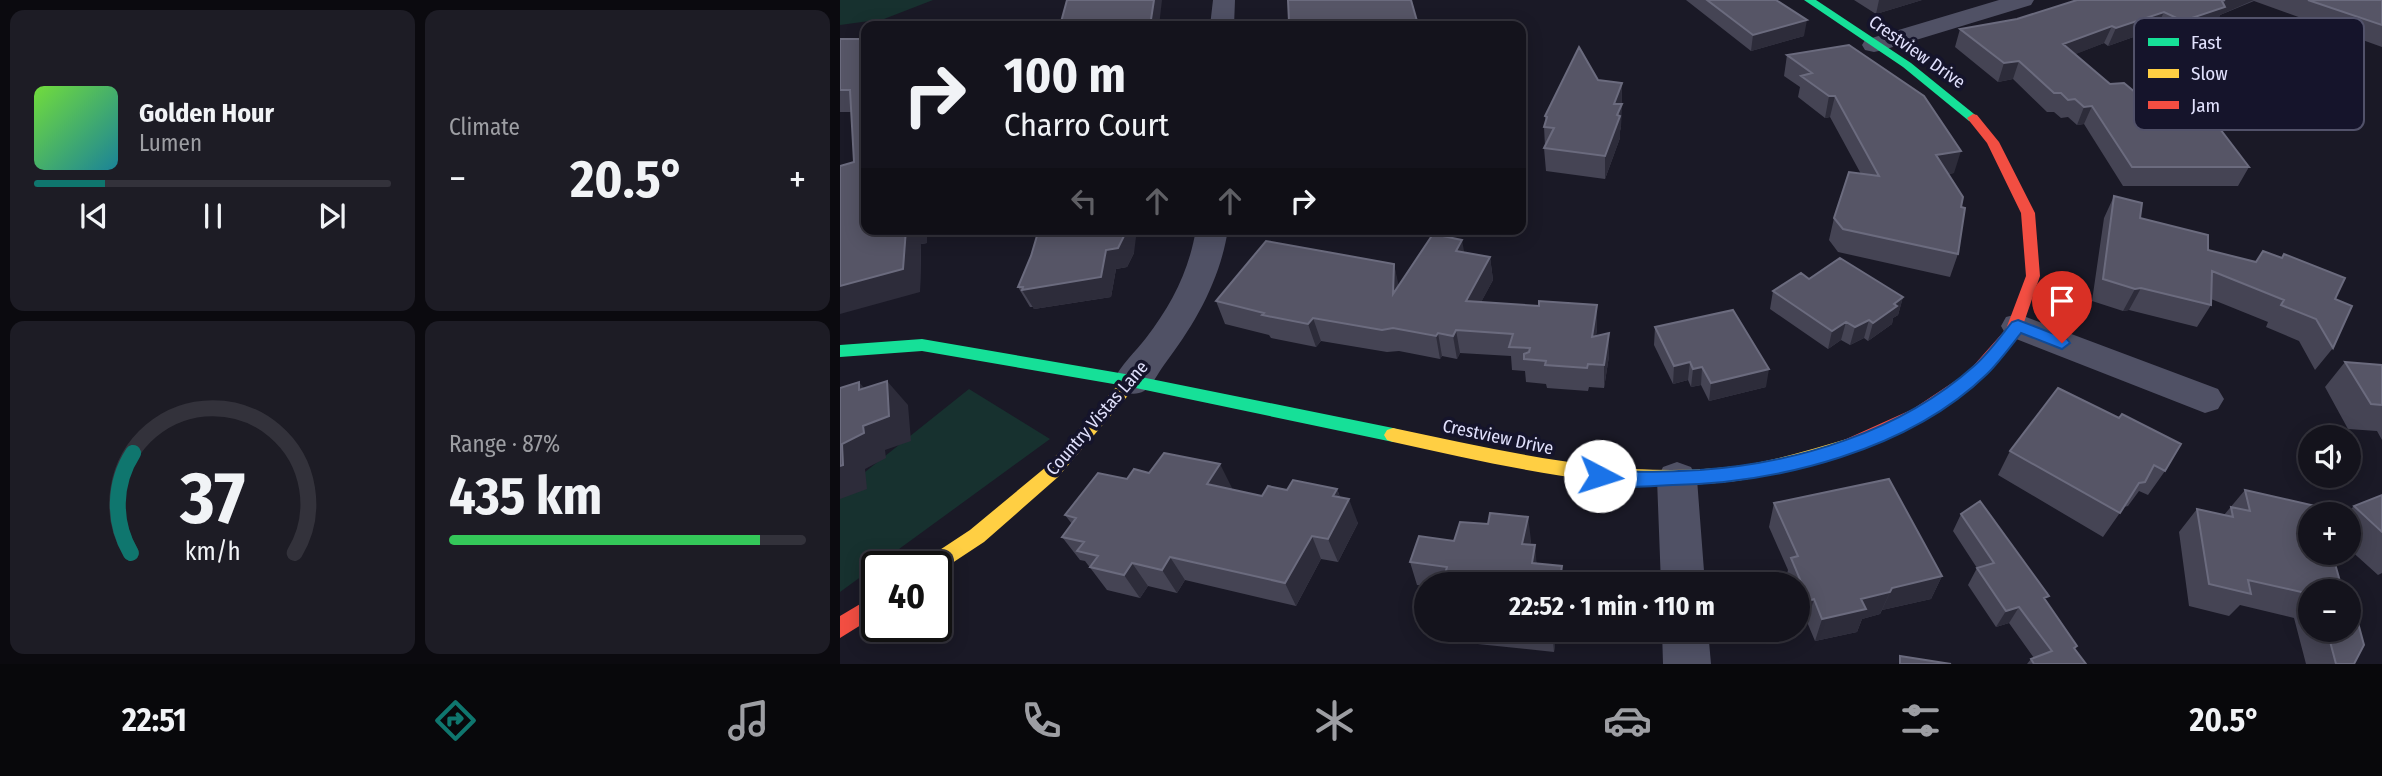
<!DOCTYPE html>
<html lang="en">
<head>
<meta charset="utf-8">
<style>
	:root { --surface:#14131c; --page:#1d1c25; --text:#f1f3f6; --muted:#9d9ea3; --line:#33323b; --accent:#0f766e }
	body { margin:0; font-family:"Fira Sans Condensed",sans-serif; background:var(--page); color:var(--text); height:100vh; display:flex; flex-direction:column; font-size:26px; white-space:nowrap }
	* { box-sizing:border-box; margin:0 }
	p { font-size:23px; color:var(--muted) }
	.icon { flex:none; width:38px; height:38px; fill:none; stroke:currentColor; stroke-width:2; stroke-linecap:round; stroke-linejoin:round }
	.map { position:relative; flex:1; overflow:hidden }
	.side { display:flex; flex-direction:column; gap:10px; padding:10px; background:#0b0a0f; width:840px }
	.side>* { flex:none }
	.banner { position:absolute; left:21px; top:21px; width:665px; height:214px; border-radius:14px; box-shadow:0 4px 18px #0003,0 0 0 2px var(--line); background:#14131c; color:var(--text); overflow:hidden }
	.tools { position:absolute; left:1458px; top:425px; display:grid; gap:14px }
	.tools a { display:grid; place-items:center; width:63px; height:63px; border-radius:50%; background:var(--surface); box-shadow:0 4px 18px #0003,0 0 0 2px var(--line); font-size:35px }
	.speed { position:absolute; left:21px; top:551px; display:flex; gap:14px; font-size:35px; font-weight:700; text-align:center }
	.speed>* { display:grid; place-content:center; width:91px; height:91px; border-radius:50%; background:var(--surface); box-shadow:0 4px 18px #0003,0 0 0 2px var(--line); line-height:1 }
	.speed .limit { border:4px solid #111; border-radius:10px; background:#fff; color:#111 }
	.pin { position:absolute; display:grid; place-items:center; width:60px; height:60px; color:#fff; margin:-72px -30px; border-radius:50% 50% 50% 0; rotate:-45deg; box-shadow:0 0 7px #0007 }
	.pin .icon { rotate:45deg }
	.me { position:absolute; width:77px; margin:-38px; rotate:95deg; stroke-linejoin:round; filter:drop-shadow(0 0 5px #0008) }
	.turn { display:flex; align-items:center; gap:24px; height:147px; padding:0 28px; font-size:32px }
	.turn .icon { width:91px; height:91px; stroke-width:2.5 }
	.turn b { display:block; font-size:49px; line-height:60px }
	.lanes { display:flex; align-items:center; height:66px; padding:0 28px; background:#0003; justify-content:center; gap:35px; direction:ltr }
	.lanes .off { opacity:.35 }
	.big { font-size:52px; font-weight:700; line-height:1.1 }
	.side .tile { flex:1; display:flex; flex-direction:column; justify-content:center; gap:10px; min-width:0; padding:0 24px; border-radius:14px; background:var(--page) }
	.side .dial { align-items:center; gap:0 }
	.dial svg { height:182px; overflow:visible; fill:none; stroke:var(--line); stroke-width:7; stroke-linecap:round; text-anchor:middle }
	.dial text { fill:var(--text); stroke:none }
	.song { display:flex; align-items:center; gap:21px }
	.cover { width:84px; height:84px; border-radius:10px; background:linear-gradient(135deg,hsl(100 70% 55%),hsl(190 70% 35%)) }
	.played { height:7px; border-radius:4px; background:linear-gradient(90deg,var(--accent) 20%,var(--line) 20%) }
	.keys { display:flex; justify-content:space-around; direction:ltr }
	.heat { display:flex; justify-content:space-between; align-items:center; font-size:38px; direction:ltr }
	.charge { height:10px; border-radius:5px; background:linear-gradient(90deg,#34c759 87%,var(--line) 0) }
	.side .tiles { flex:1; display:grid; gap:10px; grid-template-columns:repeat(2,1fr) }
	.trip { position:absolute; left:574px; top:572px; width:396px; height:70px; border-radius:35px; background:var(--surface); box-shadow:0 4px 18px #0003,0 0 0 2px var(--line); font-weight:700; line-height:70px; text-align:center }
	.tabs { display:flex; height:112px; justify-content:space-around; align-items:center; background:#08080b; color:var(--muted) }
	.tabs .icon { width:49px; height:49px }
	.tabs .current { color:var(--accent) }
	.tabs b { font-size:32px; color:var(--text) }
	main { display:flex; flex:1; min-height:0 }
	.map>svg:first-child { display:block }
</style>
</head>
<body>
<main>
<section class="side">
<div class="tiles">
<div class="tile">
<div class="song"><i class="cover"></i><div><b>Golden Hour</b><p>Lumen</p></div></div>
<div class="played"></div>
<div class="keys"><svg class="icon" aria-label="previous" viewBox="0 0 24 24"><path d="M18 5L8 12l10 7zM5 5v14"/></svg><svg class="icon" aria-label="pause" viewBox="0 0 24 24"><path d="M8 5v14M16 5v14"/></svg><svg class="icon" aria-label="next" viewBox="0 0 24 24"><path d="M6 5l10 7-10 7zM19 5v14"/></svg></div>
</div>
<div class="tile"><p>Climate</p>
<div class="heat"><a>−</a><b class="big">20.5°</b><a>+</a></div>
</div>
<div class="tile dial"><svg viewBox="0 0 100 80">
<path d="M14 69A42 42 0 1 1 86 69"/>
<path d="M14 69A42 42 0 0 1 15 25" stroke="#0f766e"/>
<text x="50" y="56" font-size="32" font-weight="700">37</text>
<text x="50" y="72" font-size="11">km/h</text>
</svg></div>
<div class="tile"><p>Range · 87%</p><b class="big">435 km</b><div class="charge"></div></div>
</div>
</section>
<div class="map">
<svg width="1542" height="664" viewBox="0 0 1542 664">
	<rect width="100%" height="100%" fill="#1a1926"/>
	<!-- green -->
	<path fill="#17312f" d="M0 0H93L44 19 0 25Z
		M129 389 210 439 0 592V492Z"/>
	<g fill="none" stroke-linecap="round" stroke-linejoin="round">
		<!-- street -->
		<path fill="#505165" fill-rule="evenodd" d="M373 0H395L394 26H370Z
			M1159 0H1194L1191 5 1043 50 1034 52 1025 50 1022 45 1025 40Z
			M356 229H388C380 281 355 324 324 365 318 373 312 386 304 391 296 396 286 393 278 391L273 381C281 365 295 352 306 338 332 304 349 271 356 229Z
			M1178 314 1378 389 1384 399 1378 409 1365 413 1166 335 1161 326 1166 317Z
			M837 462 851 467 857 479 865 584H821L817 479 823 467Z
			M822 630H868L871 664H823Z"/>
		<!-- fast -->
		<path fill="#16e098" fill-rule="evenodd" d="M964 0H976L1071 63 1139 118 1133 122 1129 121 1063 67Z
			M82 339 291 375 553 428 559 430 562 435 559 440 553 442 291 387 82 351 0 357V345Z"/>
		<!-- slow -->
		<path fill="#ffcf43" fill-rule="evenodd" d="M291 375 297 377 299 381 297 385 218 477 144 542 97 573 96 567H80L83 561 130 530 206 467 285 377Z
			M553 428C665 451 781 481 896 466 935 461 973 449 1010 438L1016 440 1019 445 1016 450 1010 452C973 463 935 475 896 481 781 496 665 466 553 442L547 440 544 435 547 430Z"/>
		<!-- jam -->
		<path fill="#f24e42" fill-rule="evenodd" d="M1133 114 1137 115 1159 142 1195 213 1200 276 1181 331 1139 381 1085 419 1016 450 1010 452 1004 450 1001 445 1004 440 1073 409 1127 373 1166 329 1186 276 1181 213 1147 143 1127 118Z
			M37 594V615L0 638V616Z"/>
	</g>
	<!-- wall -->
	<path fill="#454454" d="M846 0H936L964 36 911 51Z
		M1014 0H1082L1036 14Z
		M1237 0H1542V47L1414 1 1380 15 1376 24 1335 38 1316 29 1268 46 1264 43 1235 54 1270 84 1331 122 1409 167 1398 186H1283L1244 124 1237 125 1228 117 1221 118 1214 112H1207L1173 79 1158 82 1115 47 1120 29 1177 19Z
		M0 39 87 243 81 244 80 292 14 162 12 112H0Z
		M947 55 1114 173 1108 174 1118 254 1110 277 998 252 989 240 994 218 1021 174 990 117 985 118 958 97 960 87 944 76Z
		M758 80 782 83 781 127 780 131V138L765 179 706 171 704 148 705 146 704 127 706 123 705 116Z
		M1274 196 1300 218 1368 250 1495 299 1493 348 1475 370 1459 341 1426 327 1428 322 1371 299V305L1357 327 1289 310 1283 311 1252 301 1264 218Z
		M624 252 650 257 653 280 641 302 699 306 757 305V328L756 336 769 333V356L764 388 749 387 748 391 707 388 706 384 686 382 685 371 672 370 671 356 620 353 617 359 602 356 600 359 559 351 547 352 481 341 476 347 431 338 429 335 385 324 376 301 554 264 558 287Z
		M294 253 287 267 276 269 271 297 194 309 193 307H190L178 287 191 256Z
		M969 279 1063 297 1058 315 1053 318 1052 324 1028 341 1024 338 1010 345 1001 340 988 349 930 309 933 291Z
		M815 327 926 387 869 401 861 385 851 387 848 380 833 384 814 345Z
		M1505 362 1542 365V440L1537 431 1508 429 1485 387Z
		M1218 388 1325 471 1308 495 1299 491 1288 506 1284 507 1263 537 1158 475 1170 451Z
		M287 479 392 488 391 489 422 496 447 490 497 489 500 497 518 523 498 562 481 559 456 606 345 580 337 593 308 586 300 598 267 590 245 561 240 560 222 537 232 524 225 515Z
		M1405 490 1470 592V630H1508L1514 664H1466L1454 618 1400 605 1389 616 1349 606 1339 532 1357 509 1384 515Z
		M1542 495V573L1538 575 1508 548V514H1506L1514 506Z
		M934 503 1102 576 1091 599 1042 610 1040 614 1022 619 1017 632 975 641 967 622 962 623 957 612V584H946L945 581 948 570 929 527Z
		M1121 514 1206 601 1237 646 1235 649 1246 664H1187L1191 659 1194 658 1169 623 1156 627 1128 585 1137 568 1113 531Z
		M691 540 690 545 697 564 722 566 723 584H586V586L577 585 570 562 614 541Z
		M597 630H717L714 652 599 640Z"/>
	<!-- shaded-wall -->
	<path fill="#2d2c3a" d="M314 0H322L319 26H310Z
		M1039 0H1082L1036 14Z
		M1385 0H1414L1380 15 1376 24 1335 38 1343 21Z
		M1324 12 1316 29 1268 46 1276 28Z
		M967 20 964 36 911 51 913 35Z
		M1272 26 1264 43 1216 62 1223 44Z
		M1179 61 1173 79 1158 82 1164 63Z
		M782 83 781 127 780 131V138L765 179V156L774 104Z
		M989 96H995L990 117 985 118Z
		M1252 106 1244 124 1237 125 1244 107Z
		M1121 151 1114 173 1090 177 1096 155Z
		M66 229H87V243L81 244 80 292 0 314V286Z
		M286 229H297L294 253 287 267 276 269 271 297 194 309 182 290 266 250Z
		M622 240 626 262 616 251Z
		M650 257 653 280 630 323 626 301Z
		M554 264 559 287 553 294Z
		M1301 288 1289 310 1283 311 1295 289Z
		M1063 297 1058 315 1053 318 1052 324 1028 341 1033 323 1054 304Z
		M757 305V328L752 360V337Z
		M473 318 481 341 476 347 468 324Z
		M1029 320 1024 338 1010 345 1015 327Z
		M1006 322 1001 340 988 349 992 331Z
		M616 330 620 353 617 359 613 336Z
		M598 333 602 356 600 359 596 336Z
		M769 333V356L764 388V365Z
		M850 362 848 380 833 384 834 366Z
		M862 367 861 385 851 387 853 369Z
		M929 369 926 387 869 401 871 383Z
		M47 381 68 405 71 441 45 450 46 458 25 469 27 489 0 499V466L2 444 23 426Z
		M19 382 40 407 19 390Z
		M380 464 392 488 379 508 367 484Z
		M497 489 504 509 509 499 518 523 498 562 488 539 493 496Z
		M688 517 691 540 685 567 682 544Z
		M472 536 481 559 456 606 445 583Z
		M695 545 697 568 692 563Z
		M330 557 345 580 337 593 322 570Z
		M292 563 308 586 300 598 284 575Z
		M722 566 723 584H719Z
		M1102 576 1091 599 1042 610 1052 588Z
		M1050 592 1040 614 1022 619 1017 632 975 641 982 619 1021 599Z
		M974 599 967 622 962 623 969 601Z
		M1179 607 1169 623 1156 627 1166 611Z
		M712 630H717L714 652Z"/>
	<!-- building -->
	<path fill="#565566" stroke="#6b6b7e" stroke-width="2" d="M227 0H314L310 26H225L226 22H221Z
		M448 0H571L577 21 590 24V26H452V21L449 22Z
		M867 0H936L967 20 913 35Z
		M1237 0H1385L1382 1 1385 7 1343 21 1324 12 1276 28 1272 26 1223 44 1270 84 1284 83 1331 122 1377 125 1409 167H1292L1252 106 1244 107 1235 99 1228 100 1221 93H1214L1179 61 1164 63 1120 29 1177 19Z
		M1468 0H1542V25Z
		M0 39H26V229H66L63 269 0 286V166L14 162 10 90H0Z
		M1009 45 1084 96 1121 151 1096 155 1123 197 1121 207 1125 208 1118 254 1003 229 994 218 1009 172 1039 176 995 96H989L961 76 972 73 947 55Z
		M739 47 758 80 782 83 774 104H782L777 115 780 116 765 156 704 148 714 128 704 127 707 117 705 116Z
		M1274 196 1302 203 1300 218 1368 235V250L1416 262 1423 251 1442 258 1444 254 1505 278 1495 299 1512 306 1493 348 1476 319 1441 305 1444 300 1372 271 1371 305 1301 288 1295 289 1263 279Z
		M199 229H286L285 234 278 248 266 250 261 277 182 290 183 287H178L191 256Z
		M593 234 622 240 616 251 650 257 626 301 699 306V301L757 305 752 337 769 333 764 365 748 364 747 368 705 365 706 361 684 359V354L689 352 690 348 669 347 673 334 616 330 613 336 598 333 596 336 553 328 542 330 473 318 468 324 422 315 424 313 376 301 426 241 554 264 553 294Z
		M1000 258 1063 297 1054 304 1057 306 1033 323 1029 320 1015 327 1006 322 992 331 933 291 961 273 969 279Z
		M893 310 929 369 871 383 862 367 853 369 850 362 834 366 815 327Z
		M1505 362 1542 365V405L1531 404Z
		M47 381 49 416 23 426 24 433 2 444 3 465 0 466V388L19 382V390Z
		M1218 388 1279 418 1282 414 1341 444 1325 471 1314 465 1305 482 1299 483 1280 513 1170 451Z
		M324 453 380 464 367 484 422 496 428 486 447 490 453 480 497 489 493 496 509 499 488 539 472 536 445 583 330 557 322 570 292 563 284 575 250 567 258 556 237 551 244 542 222 537 236 518 225 515 258 473 287 479 294 469 309 473Z
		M1049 479 1102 576 1052 588 1050 592 1021 599 1026 609 982 619 974 599 969 601 951 558 958 556 934 503Z
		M1405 490 1480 507 1482 514H1470V553H1492L1503 592H1470V594L1408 580 1411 594 1369 584 1357 509 1393 517 1391 507 1410 511Z
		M1542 495V532L1514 506Z
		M1140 501 1209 596 1204 598 1237 646 1234 648 1246 664H1194L1191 659 1212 651 1179 607 1166 611 1137 568 1154 563 1121 514Z
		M650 513 688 517 682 544 695 545 692 563 722 566 719 584H602L607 567 570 562 579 536 614 541 620 522 648 524Z
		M1508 596 1511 597 1524 645 1514 664H1496L1487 630H1508Z
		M1060 656 1111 664H1060Z"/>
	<!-- route -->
	<path fill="#1a73e8" stroke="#114b97" stroke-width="2" d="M1178 320 1227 339 1230 343 1222 349 1181 333C1170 347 1159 362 1147 374 1069 450 939 483 833 485 807 486 779 490 754 481L751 476 754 471C763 467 771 470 780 471 806 473 834 471 860 470 957 463 1060 432 1134 366 1148 354 1160 337 1172 322Z"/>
	<g text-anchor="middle" stroke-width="7" stroke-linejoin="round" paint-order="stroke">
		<!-- street labels -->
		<g font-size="18" fill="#e1e1fd" stroke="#15142b">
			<text transform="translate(1077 52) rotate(35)" y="6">Crestview Drive</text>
			<text transform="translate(257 418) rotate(-49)" y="6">Country Vistas Lane</text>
			<text transform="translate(658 437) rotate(12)" y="6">Crestview Drive</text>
		</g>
	</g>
	<!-- legend -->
	<rect x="1294" y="18" width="230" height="112" rx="10" fill="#15142b" stroke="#52526a" stroke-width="2"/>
	<rect x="1308" y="38" width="31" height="8" fill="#16e098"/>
	<rect x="1308" y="69" width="31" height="9" fill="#ffcf43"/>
	<rect x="1308" y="101" width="31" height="8" fill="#f24e42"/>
	<g font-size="19" fill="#e1e1fd">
		<text x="1351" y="49">Fast</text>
		<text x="1351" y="80">Slow</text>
		<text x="1351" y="112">Jam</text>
	</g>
</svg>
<div class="tools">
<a><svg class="icon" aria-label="sound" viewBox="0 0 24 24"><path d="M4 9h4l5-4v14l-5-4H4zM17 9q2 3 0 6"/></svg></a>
<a>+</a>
<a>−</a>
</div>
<div class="speed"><div class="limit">40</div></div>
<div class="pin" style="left:1222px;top:343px;background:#d93025"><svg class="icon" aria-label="arrive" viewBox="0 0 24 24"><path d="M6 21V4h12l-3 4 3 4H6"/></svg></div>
<svg class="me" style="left:760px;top:476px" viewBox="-20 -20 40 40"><circle r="19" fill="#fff"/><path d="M0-13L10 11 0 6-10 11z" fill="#1a73e8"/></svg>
<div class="trip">22:52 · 1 min · 110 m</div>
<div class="banner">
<div class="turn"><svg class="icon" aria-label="right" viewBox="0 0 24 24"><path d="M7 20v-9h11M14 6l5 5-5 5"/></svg><div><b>100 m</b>Charro Court</div></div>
<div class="lanes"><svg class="icon off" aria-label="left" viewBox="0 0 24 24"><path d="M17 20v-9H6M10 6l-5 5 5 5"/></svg><svg class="icon off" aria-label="ahead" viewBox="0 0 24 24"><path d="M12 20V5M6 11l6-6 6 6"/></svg><svg class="icon off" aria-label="ahead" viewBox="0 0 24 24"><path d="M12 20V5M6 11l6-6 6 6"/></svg><svg class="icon" aria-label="right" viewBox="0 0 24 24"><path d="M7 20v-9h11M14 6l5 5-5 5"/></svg></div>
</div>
</div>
</main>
<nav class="tabs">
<b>22:51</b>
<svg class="icon current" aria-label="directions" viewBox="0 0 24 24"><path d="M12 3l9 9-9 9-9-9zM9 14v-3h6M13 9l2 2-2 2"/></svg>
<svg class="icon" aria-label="music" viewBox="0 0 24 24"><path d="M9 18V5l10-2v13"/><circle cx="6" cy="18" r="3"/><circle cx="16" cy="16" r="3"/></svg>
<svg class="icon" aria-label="phone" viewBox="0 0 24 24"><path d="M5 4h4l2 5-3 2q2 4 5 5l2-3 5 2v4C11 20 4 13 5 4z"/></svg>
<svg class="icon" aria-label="climate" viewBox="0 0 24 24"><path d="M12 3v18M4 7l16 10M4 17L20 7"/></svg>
<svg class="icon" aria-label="car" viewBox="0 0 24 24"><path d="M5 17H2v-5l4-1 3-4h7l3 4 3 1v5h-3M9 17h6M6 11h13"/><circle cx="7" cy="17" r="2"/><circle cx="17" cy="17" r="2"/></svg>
<svg class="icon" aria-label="filters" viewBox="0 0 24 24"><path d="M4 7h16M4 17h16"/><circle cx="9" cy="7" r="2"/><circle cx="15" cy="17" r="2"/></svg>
<b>20.5°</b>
</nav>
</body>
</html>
